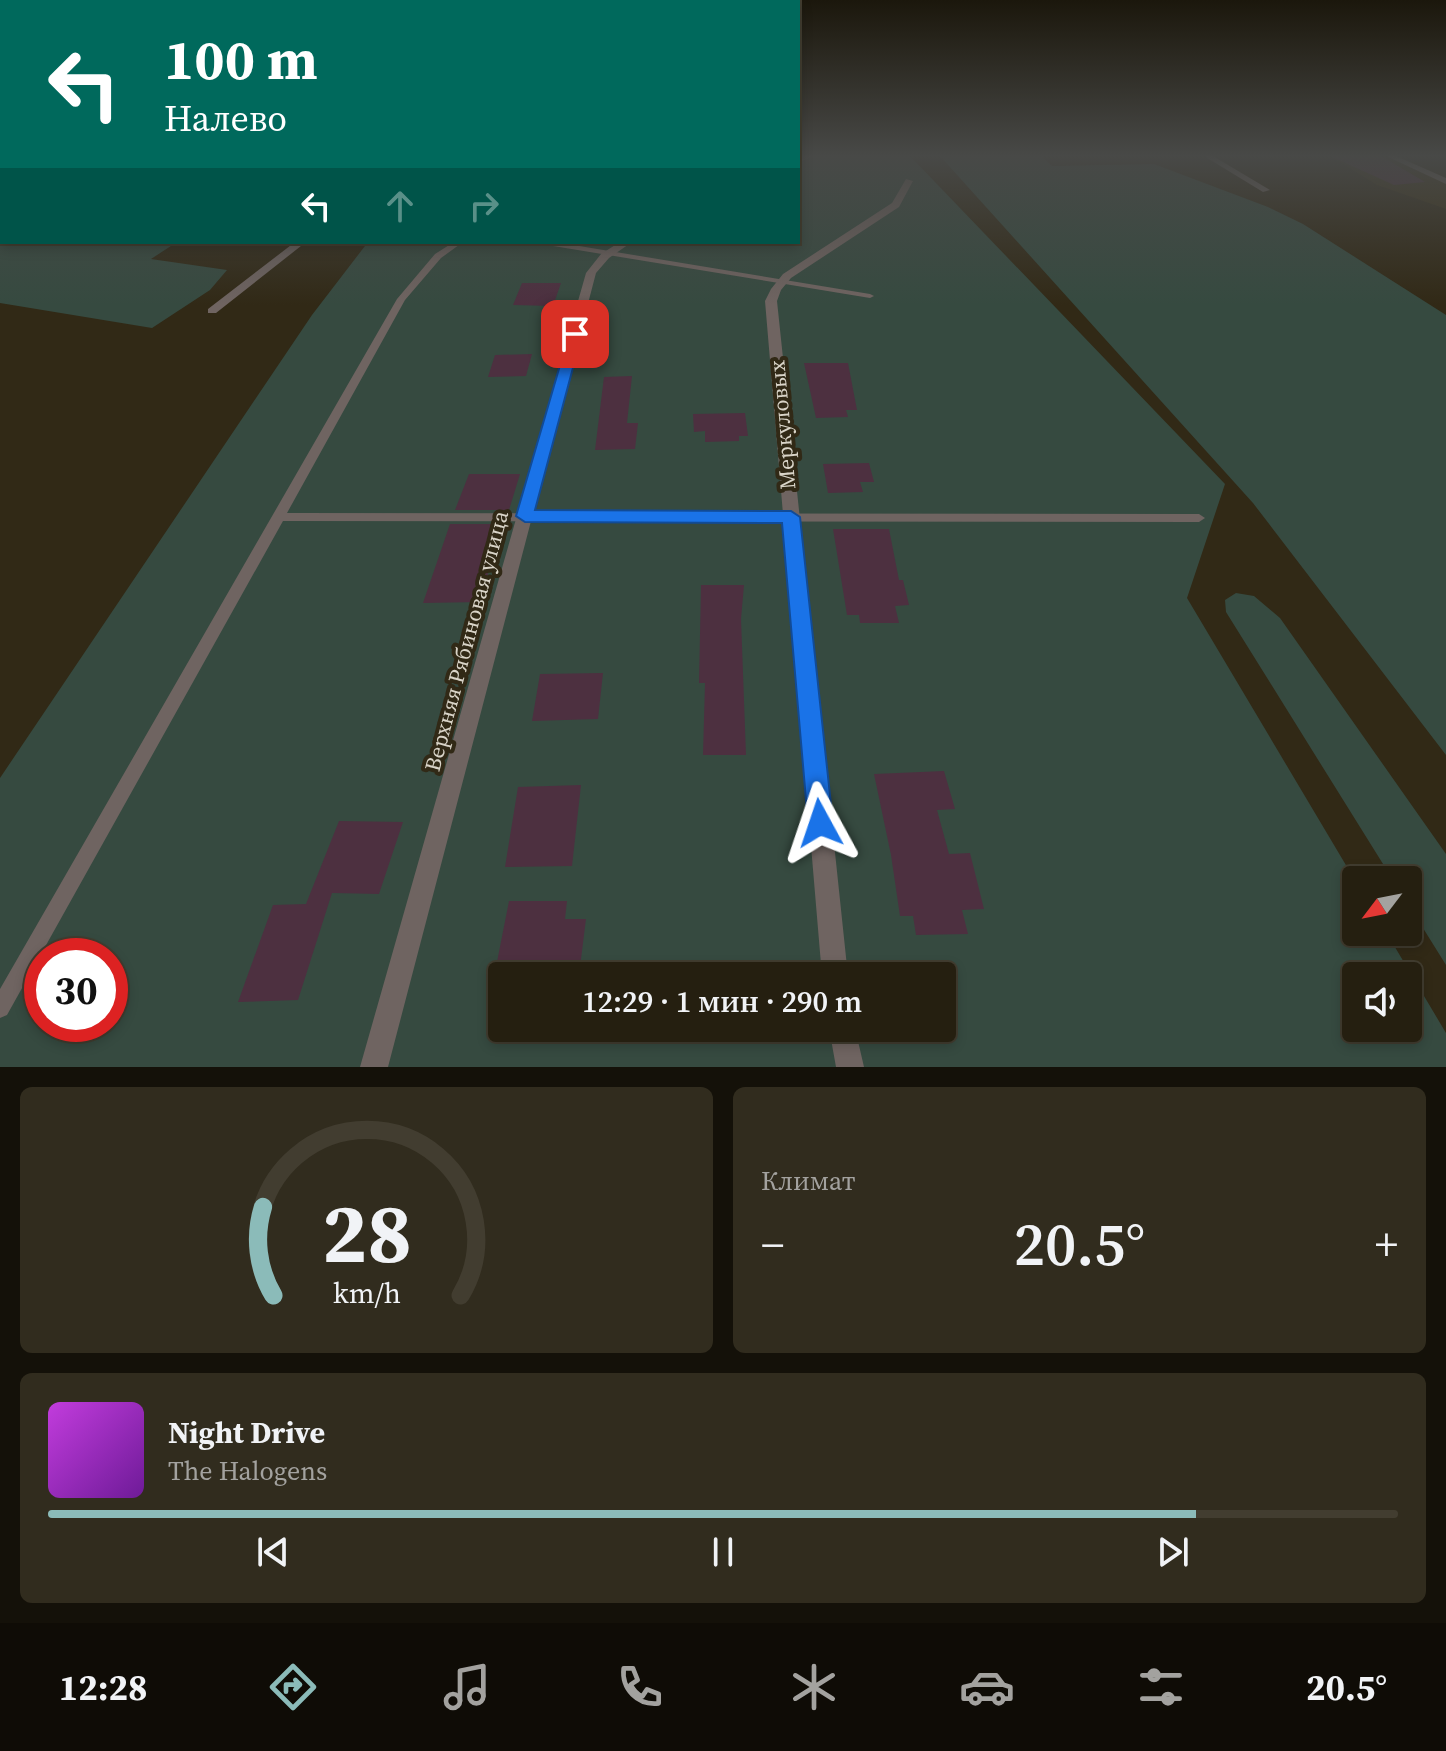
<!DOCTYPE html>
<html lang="ru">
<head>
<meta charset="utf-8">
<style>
	:root { --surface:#251f10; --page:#312c1e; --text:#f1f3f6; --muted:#a3a29f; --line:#423d30; --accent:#8bbbb9 }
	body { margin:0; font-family:"Source Serif 4",serif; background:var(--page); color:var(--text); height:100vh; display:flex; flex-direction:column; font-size:30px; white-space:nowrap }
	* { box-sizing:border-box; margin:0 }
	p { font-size:26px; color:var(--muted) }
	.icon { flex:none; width:44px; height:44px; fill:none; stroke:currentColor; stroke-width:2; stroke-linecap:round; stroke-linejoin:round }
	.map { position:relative; height:1067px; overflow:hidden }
	.panel { display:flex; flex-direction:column; gap:20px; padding:20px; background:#141109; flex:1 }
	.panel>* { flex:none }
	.banner { position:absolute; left:0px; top:0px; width:800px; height:244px; box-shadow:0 4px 12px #0003,0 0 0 2px var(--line); background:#00695c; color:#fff; overflow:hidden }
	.needle { width:52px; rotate:238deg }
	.buttons { position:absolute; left:1342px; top:866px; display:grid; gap:16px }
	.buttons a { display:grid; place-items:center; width:80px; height:80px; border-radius:8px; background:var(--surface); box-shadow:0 4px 12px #0003,0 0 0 2px var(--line); font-size:40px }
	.speed { position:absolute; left:24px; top:938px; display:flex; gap:16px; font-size:40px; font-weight:700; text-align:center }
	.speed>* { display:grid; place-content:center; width:104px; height:104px; border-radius:50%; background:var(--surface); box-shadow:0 4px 12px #0003,0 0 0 2px var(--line); line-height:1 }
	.speed .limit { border:12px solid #d22; background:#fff; color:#111 }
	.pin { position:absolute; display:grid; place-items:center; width:68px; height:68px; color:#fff; margin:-34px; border-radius:16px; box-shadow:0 4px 12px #0006 }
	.me { position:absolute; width:88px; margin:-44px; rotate:355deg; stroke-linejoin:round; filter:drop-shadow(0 0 6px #0008) }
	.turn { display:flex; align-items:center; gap:28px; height:168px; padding:0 32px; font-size:36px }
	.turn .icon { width:104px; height:104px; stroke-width:2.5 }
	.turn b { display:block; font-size:56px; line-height:68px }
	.lanes { display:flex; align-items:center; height:76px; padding:0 32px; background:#0003; justify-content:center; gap:40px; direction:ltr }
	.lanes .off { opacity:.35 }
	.big { font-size:60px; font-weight:600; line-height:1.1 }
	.panel .widget { flex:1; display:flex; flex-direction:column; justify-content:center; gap:12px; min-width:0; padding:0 28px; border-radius:12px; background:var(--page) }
	.panel .dial { align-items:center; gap:0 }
	.dial svg { height:208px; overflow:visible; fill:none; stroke:var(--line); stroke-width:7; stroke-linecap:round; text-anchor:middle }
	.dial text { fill:var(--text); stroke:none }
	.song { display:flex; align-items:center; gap:24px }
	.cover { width:96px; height:96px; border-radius:12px; background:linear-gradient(135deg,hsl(290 70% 55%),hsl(280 70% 35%)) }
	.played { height:8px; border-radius:4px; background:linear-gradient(90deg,var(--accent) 85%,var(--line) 85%) }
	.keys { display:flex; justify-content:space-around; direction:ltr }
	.heat { display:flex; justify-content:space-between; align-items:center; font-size:44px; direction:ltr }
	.panel .tiles { flex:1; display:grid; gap:20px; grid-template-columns:1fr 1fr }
	.widget:last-child { grid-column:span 2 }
	.trip { position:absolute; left:488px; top:962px; width:468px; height:80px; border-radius:8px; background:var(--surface); box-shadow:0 4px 12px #0003,0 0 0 2px var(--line); font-weight:600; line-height:80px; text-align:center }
	.dock { display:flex; height:128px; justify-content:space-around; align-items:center; background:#0f0c06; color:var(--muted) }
	.dock .icon { width:56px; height:56px }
	.dock .active { color:var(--accent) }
	.dock b { font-size:36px; color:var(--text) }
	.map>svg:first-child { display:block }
</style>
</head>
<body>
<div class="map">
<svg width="1446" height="1067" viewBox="0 0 1446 1067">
	<rect width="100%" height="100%" fill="#312916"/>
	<!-- built -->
	<path fill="#3c3217" d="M1330 156H1384L1446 182V209L1377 185Z"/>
	<!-- green -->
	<path fill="#364a40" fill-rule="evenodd" d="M798 156H910L1225 484 1187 598 1356 882V932H1386L1446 1033V1067H0V778L312 315 368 242H798ZM42 956H110V1024H42ZM502 976H942V1028H502ZM1356 976H1408V1028H1356Z
		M940 156H1053L1042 157 1052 166 1154 164 1268 207 1303 224 1446 315V755L1253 503Z
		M177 242 151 259 227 270 210 290 152 328 0 303V243L3 242Z
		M1236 593 1254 596 1280 618 1446 854V965L1408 904V880H1393L1226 612 1225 600Z"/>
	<!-- building -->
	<path fill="#4d3040" d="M1330 156H1381L1425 182 1394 185Z
		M522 283H561L553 306 513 305Z
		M532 354 526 376 488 377 495 355Z
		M804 363H848L857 410H846L848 417 816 418Z
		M632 376 627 423H638L635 449 595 450 604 377Z
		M745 413 748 436H739V441L705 442V431L694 432 693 414Z
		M869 463 874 482H860L863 492 828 493 823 464Z
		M469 474H520L509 510H455Z
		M450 524H500L481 602 423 603Z
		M833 529H889L899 580H903L909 605 895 606 899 623H860L859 615H847Z
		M701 585H744L741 619 746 755H703L705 683H699Z
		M603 673 598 719 532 721 540 674Z
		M944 771 955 809 937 810 949 854 970 853 984 909 962 910 968 934 916 935 913 916H900L891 855 874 774Z
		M581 785 572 866 505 867 518 787Z
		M339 821 403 822 379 894 332 893 298 1000 238 1002 273 905 306 904Z
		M509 901H567L565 919H586L580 967H496Z"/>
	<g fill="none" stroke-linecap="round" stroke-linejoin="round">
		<!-- service -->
		<path fill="#6f6461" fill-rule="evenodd" d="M454 242H463L441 258 405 300 287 513 1199 514 1205 518 1199 522 283 521 7 1015 0 1018V989L397 299 435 254Z
			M537 242H555L870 294 874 296 870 298 541 244Z"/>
		<!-- minor -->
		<path fill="#6f6461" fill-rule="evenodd" d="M803 156H813L798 163V158Z
			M1204 156H1213L1270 190 1263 192Z
			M1386 156H1396L1446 178V184Z
			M906 179 913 181 899 207 791 278 781 290 777 301 848 976H822L765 301 771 289 783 274 892 203Z
			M295 242H306L216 313H208V309Z
			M620 242H632L609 258 596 273 388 1067H360L586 273 601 254Z
			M829 1028H855L864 1067H836Z"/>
	</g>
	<!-- sky -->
	<linearGradient id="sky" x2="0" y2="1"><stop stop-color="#1b170c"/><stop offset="0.51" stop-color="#484947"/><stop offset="1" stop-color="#484947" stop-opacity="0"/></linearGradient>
	<rect width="1446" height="305" fill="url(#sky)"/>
	<!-- route -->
	<path fill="#1a73e8" stroke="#114b97" stroke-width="2" d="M570 331 582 334 535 510 791 511 800 517 833 823 829 831 820 835 811 831 808 823 782 523 525 522 516 516Z"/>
	<g text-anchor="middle" stroke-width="8" stroke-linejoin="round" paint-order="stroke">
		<!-- street labels -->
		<g font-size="22" fill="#d9d4c8" stroke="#312916">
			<text transform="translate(782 425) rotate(-95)" y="8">Меркуловых</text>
			<text transform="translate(466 641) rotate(-75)" y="8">Верхняя Рябиновая улица</text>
		</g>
	</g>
</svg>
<div class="buttons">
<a><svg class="needle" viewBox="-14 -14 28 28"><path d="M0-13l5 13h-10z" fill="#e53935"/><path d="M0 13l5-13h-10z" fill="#a3a29f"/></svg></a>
<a><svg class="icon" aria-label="sound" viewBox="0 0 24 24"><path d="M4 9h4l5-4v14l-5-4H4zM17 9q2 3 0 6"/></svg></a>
</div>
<div class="speed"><div class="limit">30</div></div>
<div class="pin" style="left:575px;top:334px;background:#d93025"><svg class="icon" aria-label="arrive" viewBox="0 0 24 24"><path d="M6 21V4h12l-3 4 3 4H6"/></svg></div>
<svg class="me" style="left:820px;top:823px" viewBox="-20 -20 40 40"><path d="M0-17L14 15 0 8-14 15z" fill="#1a73e8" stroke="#fff" stroke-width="4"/></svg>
<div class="trip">12:29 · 1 мин · 290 m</div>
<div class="banner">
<div class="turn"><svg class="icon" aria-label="left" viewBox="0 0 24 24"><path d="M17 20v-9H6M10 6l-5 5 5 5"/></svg><div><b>100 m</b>Налево</div></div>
<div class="lanes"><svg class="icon" aria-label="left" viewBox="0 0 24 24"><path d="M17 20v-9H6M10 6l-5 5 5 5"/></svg><svg class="icon off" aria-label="ahead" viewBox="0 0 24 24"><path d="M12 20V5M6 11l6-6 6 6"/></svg><svg class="icon off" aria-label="right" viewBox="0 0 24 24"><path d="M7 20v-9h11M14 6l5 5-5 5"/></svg></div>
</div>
</div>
<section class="panel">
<div class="tiles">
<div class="widget dial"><svg viewBox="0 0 100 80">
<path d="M14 69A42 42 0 1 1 86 69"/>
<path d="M14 69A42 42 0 0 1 10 35" stroke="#8bbbb9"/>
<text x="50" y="56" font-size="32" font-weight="700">28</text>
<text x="50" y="72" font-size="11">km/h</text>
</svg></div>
<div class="widget"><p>Климат</p>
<div class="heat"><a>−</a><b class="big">20.5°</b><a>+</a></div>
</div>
<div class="widget">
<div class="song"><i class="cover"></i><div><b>Night Drive</b><p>The Halogens</p></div></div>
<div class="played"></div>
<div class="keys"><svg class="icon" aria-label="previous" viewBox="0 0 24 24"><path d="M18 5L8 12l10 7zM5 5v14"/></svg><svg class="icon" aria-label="pause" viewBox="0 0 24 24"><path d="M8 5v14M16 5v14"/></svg><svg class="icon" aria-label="next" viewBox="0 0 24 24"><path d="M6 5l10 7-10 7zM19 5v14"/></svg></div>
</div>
</div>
</section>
<nav class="dock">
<b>12:28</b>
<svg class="icon active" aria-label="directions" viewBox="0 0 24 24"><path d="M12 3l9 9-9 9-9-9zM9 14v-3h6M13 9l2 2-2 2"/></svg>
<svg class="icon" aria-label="music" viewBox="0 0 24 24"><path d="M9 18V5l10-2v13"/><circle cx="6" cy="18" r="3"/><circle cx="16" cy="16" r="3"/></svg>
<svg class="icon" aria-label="phone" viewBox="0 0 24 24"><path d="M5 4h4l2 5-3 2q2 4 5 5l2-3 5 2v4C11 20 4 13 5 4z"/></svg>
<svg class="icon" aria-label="climate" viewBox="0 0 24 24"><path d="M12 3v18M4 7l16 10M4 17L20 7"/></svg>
<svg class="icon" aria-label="car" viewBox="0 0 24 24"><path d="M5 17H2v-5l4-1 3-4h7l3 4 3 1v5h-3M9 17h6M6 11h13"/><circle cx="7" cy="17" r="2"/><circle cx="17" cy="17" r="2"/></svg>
<svg class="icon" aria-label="filters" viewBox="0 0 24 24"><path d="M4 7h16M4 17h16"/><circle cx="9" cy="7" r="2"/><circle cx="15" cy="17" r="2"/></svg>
<b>20.5°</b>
</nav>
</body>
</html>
